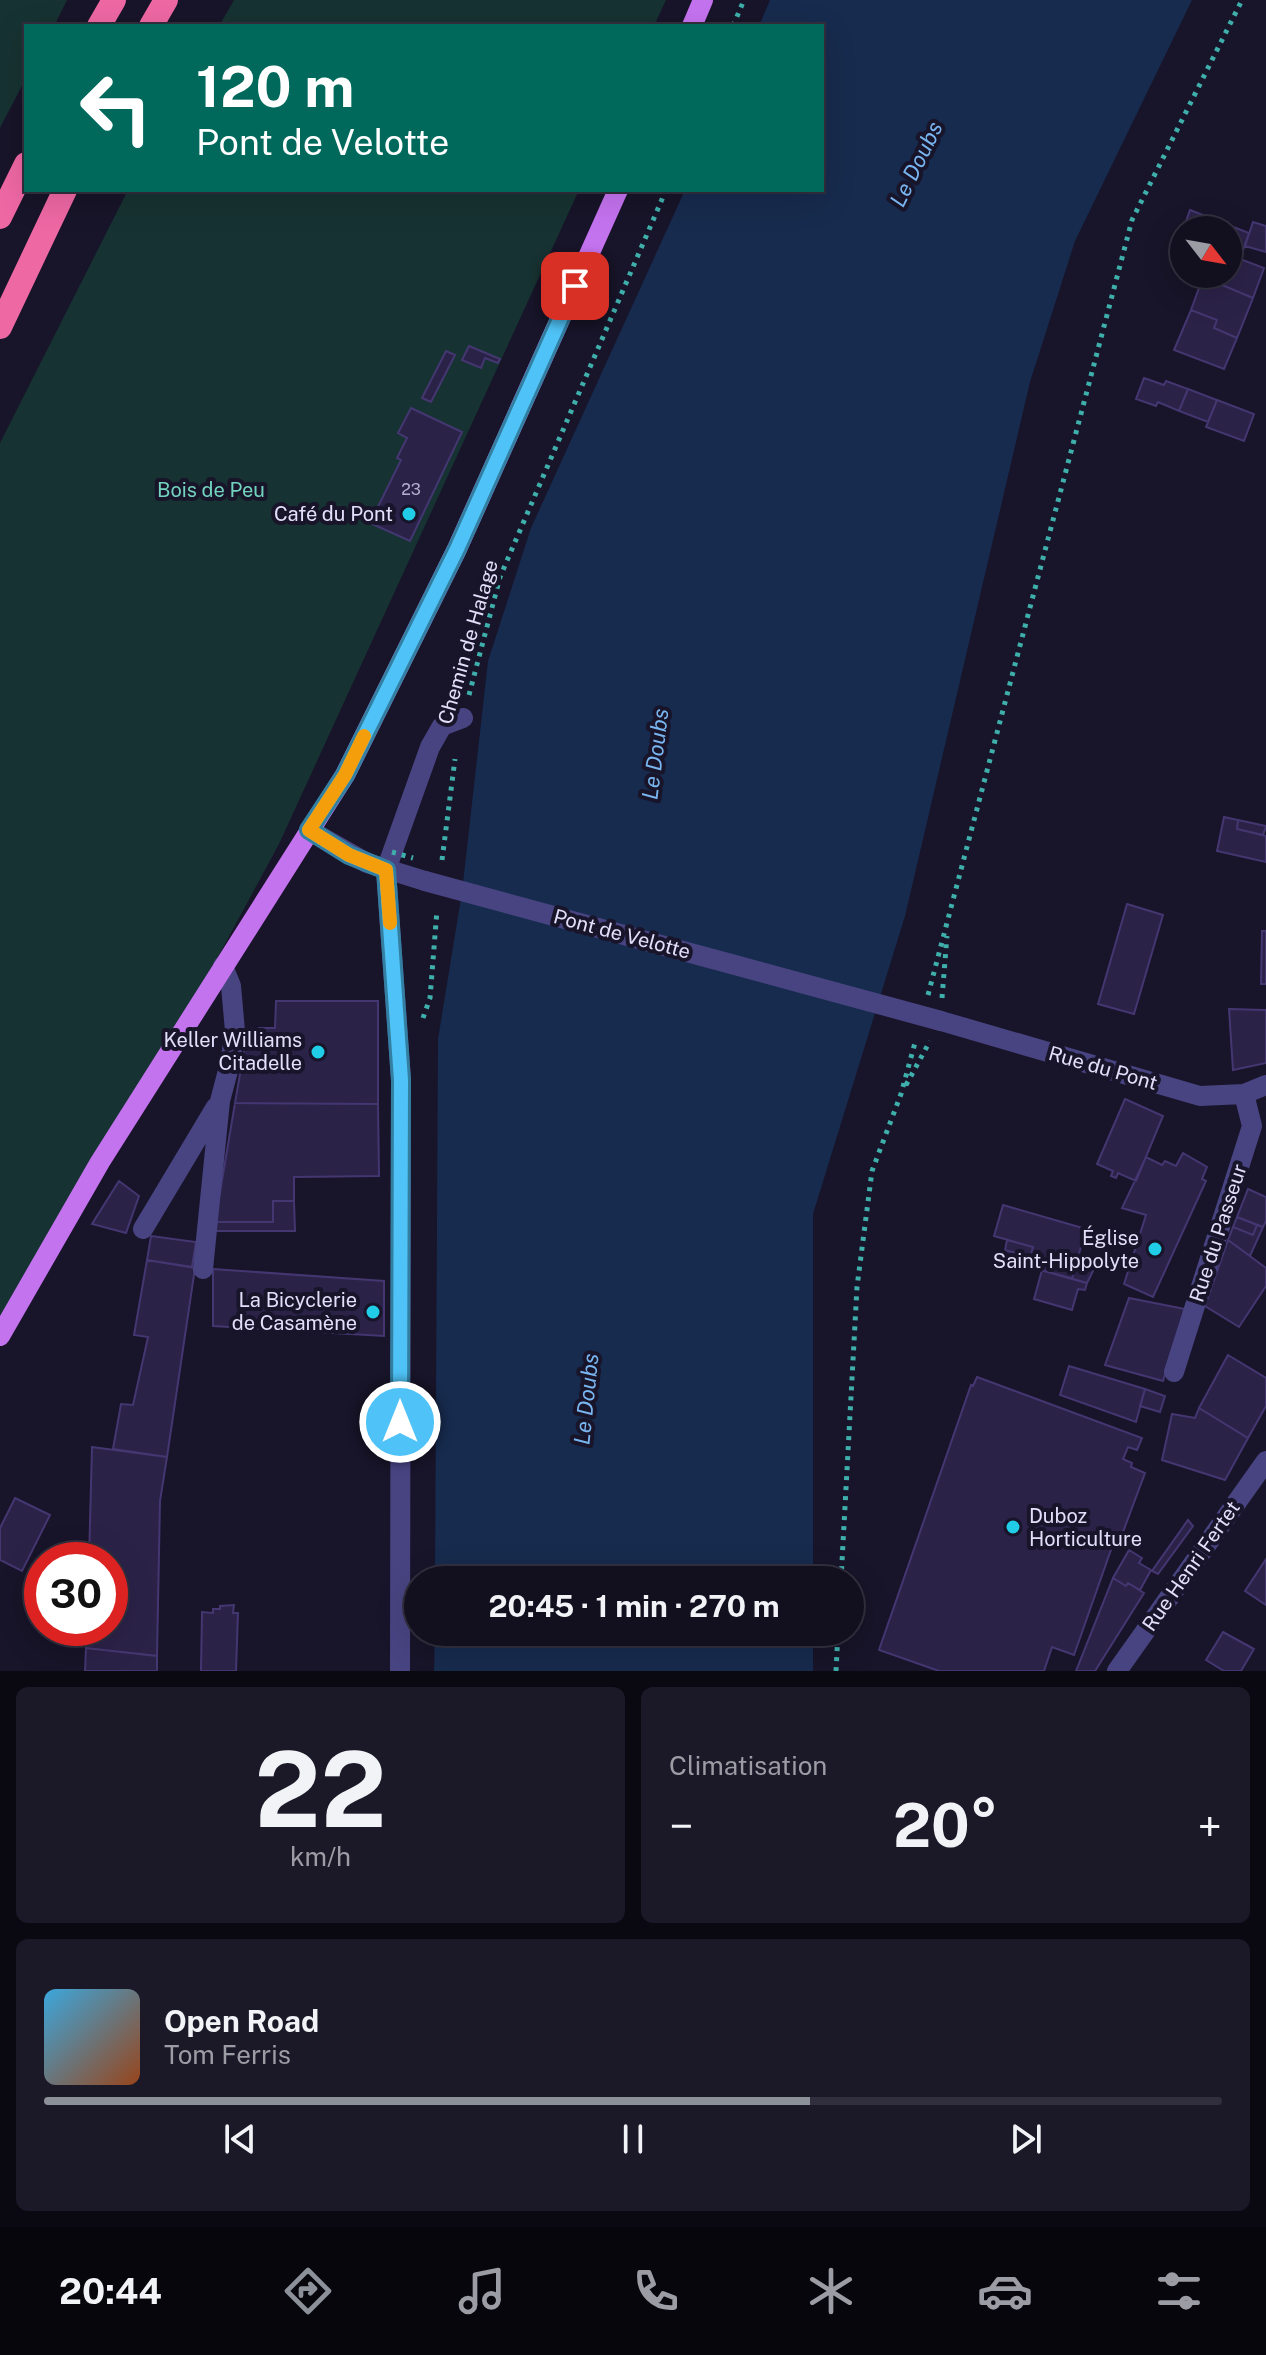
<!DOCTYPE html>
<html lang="fr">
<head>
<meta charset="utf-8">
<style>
	:root { --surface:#120f1f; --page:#1b1828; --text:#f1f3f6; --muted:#9c9ca4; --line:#312f3d; --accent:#8c9099 }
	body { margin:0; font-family:"Public Sans",sans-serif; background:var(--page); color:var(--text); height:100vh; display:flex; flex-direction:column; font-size:30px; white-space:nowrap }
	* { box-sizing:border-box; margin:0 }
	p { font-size:26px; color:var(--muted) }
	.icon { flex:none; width:44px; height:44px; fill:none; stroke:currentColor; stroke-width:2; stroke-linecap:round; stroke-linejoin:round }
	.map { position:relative; height:1671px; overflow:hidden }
	.sheet { display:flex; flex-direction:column; gap:16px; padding:16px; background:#0a0811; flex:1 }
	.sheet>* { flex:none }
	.guide { position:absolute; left:24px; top:24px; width:800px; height:168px; border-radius:0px; box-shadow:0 8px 32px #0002,0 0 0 2px var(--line); background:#00695c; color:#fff; overflow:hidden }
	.needle { width:52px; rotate:121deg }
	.tools { position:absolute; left:1170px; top:216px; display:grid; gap:16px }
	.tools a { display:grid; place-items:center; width:72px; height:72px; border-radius:50%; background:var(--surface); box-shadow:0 8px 32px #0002,0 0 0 2px var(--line); font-size:40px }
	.speed { position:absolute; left:24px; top:1542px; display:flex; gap:16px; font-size:40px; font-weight:700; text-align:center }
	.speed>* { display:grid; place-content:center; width:104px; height:104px; border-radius:50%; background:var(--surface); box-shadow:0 8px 32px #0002,0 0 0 2px var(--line); line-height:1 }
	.speed .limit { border:12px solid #d22; background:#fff; color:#111 }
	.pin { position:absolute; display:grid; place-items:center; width:68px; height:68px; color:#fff; margin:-34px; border-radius:16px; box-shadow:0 4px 12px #0006 }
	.me { position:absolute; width:88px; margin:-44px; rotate:0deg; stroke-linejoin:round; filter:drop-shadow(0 0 6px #0008) }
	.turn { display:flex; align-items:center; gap:28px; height:168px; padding:0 40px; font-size:36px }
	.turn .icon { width:104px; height:104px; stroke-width:2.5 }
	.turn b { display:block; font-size:56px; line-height:68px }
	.big { font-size:60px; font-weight:700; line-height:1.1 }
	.sheet .card { flex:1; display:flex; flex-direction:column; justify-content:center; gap:12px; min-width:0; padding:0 28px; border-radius:12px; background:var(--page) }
	.sheet .dial { align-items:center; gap:0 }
	.dial b { font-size:104px; line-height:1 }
	.song { display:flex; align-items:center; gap:24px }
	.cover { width:96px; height:96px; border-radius:12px; background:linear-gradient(135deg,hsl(200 70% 55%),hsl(20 70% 35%)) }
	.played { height:8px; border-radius:4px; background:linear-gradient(90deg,var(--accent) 65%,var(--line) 65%) }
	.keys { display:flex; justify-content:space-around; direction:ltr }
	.heat { display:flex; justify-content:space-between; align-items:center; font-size:44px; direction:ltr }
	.sheet .tiles { flex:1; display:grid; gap:16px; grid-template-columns:1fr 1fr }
	.card:last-child { grid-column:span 2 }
	.trip { position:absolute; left:404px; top:1566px; width:460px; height:80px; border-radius:40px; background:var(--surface); box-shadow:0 8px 32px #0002,0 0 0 2px var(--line); font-weight:700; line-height:80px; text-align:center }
	.menu { display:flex; height:128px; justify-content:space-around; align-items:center; background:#07060c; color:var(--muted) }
	.menu .icon { width:56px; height:56px }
	.menu .selected { color:var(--accent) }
	.menu b { font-size:36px; color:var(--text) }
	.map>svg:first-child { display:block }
</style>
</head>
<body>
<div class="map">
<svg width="1266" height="1671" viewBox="0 0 1266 1671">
	<rect width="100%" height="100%" fill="#181429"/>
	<!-- green -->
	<path fill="#173232" d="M0 0H67L54 26H26V78L0 128Z
		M234 0H666L654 26H219Z
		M128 190H579L279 844 165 1055 0 1323V443Z"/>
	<!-- water -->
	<path fill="#172b4e" d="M770 0H1192L1075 241 1030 382 905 916 813 1214V1580H435L438 1039 462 892 488 661 531 528 685 190H822V26H759Z
		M435 1632H813V1671H434Z"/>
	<!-- building -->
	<path fill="#2b2248" stroke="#443771" stroke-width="2" d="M1190 210 1249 233 1240 259 1264 268 1253 298 1203 277 1205 274H1228V230H1184V243L1179 241Z
		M1253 222 1266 226V252L1245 246Z
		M1203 277 1253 298 1237 338 1214 328 1217 320 1191 310Z
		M1191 310 1217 320 1214 328 1237 338 1224 369 1174 350Z
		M469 346 500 359 498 363 485 358 481 368 462 360Z
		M446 351 455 355 431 402 422 398Z
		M1144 378 1164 385 1166 381 1188 389 1179 411 1158 402 1156 406 1136 399Z
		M1188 389 1217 400 1208 422 1179 411Z
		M1217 400 1254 414 1244 441 1206 427Z
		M411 408 462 432 410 541 370 523 401 460 397 458 407 438 398 433Z
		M1224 817 1238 820 1237 829 1266 836V862L1217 851Z
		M1238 820 1266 826 1263 835 1237 829Z
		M1127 904 1163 915 1134 1014 1098 1004Z
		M1262 931H1266V984H1261Z
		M276 1001H378V1104L235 1103 248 1028H275Z
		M1229 1009 1266 1010V1063L1233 1070Z
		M1125 1099 1163 1116 1136 1181 1118 1173 1116 1178 1111 1176 1113 1171 1097 1164Z
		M235 1103 378 1104 379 1176 294 1177V1201H273V1222H215Z
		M1183 1153 1207 1167 1202 1179 1206 1181 1153 1297 1124 1284 1146 1215 1122 1208 1146 1157 1162 1165 1165 1161 1176 1166Z
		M119 1181 139 1196 126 1233 92 1224Z
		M1248 1189 1266 1197V1221L1263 1227 1237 1217Z
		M273 1201H294L295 1231H212L215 1222H273Z
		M1003 1205 1086 1229 1072 1279 1002 1259 1005 1250 1030 1257 1033 1247 994 1236Z
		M1237 1217 1257 1225 1253 1235 1233 1227Z
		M1257 1225 1263 1227 1250 1256 1228 1240 1233 1227 1253 1235Z
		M151 1236 196 1242 192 1267 147 1260Z
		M1007 1240 1033 1247 1030 1257 1005 1250Z
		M1228 1240 1266 1268V1286L1239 1327 1205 1306Z
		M1078 1259 1096 1265 1087 1283 1072 1279Z
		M147 1260 195 1268 167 1457 113 1449 121 1404 133 1405 148 1337 134 1335Z
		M213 1269 384 1281V1336L213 1326Z
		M1042 1270 1087 1283 1085 1290 1078 1289 1072 1310 1034 1299Z
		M1129 1298 1185 1309 1163 1381 1105 1365Z
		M1228 1355 1266 1378V1406L1248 1438 1199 1408Z
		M1069 1366 1145 1389 1136 1422 1060 1395Z
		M977 1377 1142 1438 1137 1450 1128 1447 1123 1459 1132 1463 1131 1467 1145 1473 1117 1548 1112 1547 1074 1655 1052 1647 1044 1671H939L879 1650 971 1385 973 1386Z
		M1145 1389 1165 1396 1160 1412 1140 1406Z
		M1199 1408 1248 1438 1225 1480 1162 1460 1172 1414 1195 1418Z
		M92 1447 167 1457 160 1501 157 1656 86 1648 87 1628H110V1560H89Z
		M15 1498 50 1515 22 1571 0 1560V1528Z
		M1188 1520 1193 1526 1158 1574 1152 1571Z
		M1129 1550 1142 1558 1139 1563 1151 1570 1140 1590 1128 1583 1126 1586 1113 1578Z
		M1266 1559V1605L1245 1591Z
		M1113 1578 1126 1586 1128 1583 1144 1593 1095 1671H1076Z
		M234 1605 233 1613H238L236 1671H201L202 1612 213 1613V1609H220V1606Z
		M1223 1632 1254 1649 1241 1671H1224L1206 1660Z
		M86 1648 157 1656V1671H85Z"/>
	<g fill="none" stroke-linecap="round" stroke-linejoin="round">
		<!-- path -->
		<path stroke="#3fafac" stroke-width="5" stroke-dasharray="4 6" stroke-linecap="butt" d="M733 26 744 0
			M469 695 500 577 666 190
			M442 860 455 759
			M928 995 1132 220 1242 0
			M942 998 947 936
			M423 1018 430 998 437 910
			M906 1085 930 1041
			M841 1580 857 1287 872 1171 901 1094 916 1039
			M836 1671 838 1632"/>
		<!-- minor -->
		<path stroke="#484482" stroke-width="20" d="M309 830 367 863 425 881
			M941 1021 1200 1096 1244 1094 1266 1085
			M143 1229 216 1107
			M203 1269 220 1101 230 1063 235 1031 231 986 223 966
			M1174 1372 1252 1126 1244 1094
			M400 1671 401 1080 386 870 430 747 442 726 463 718
			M1117 1671 1266 1461"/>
		<!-- major -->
		<path stroke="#c473ef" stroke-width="20" d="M692 26 703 0
			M0 1336 100 1162 345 775 457 549 618 190"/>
		<!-- highway -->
		<path stroke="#ee68a4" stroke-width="24" d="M99 26 114 0
			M151 26 166 0
			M0 217 26 164
			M0 327 65 190"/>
		<!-- path-bridge -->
		<path stroke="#3fafac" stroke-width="5" stroke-dasharray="4 6" stroke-linecap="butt" d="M392 852 413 858"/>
		<!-- minor-bridge -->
		<path stroke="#484482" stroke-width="20" d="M425 881 941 1021"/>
	</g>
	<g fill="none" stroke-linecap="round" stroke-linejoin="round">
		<!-- route casing -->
		<g stroke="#337fa1" stroke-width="20">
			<path id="route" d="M400 1422 401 1080 386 870 349 855 309 830 345 775 457 549 575 286"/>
		</g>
		<!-- route -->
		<use href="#route" stroke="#4fc3f7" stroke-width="14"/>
		<!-- slow -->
		<path stroke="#f59e0b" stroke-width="14" d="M364 736 345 775 309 830 349 855 386 870 390 923"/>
	</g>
	<!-- markers -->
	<g fill="#21cce6" stroke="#181429" stroke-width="3">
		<circle cx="409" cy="514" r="8"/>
		<circle cx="318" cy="1052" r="8"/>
		<circle cx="1155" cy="1249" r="8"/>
		<circle cx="373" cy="1312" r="8"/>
		<circle cx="1013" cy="1527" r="8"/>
	</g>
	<g text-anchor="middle" stroke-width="8" stroke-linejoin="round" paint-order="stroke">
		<!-- number labels -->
		<g font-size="16" fill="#b5b0ce">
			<text x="411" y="495">23</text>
		</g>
		<!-- park labels -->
		<g font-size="20" fill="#72d4bf" stroke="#181429">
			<text x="211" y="497">Bois de Peu</text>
		</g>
		<!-- poi labels -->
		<g font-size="20" fill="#e3dffb" stroke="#181429" text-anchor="end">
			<text x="393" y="521">Café du Pont</text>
			<text x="302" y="1047">Keller Williams<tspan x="302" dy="23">Citadelle</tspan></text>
			<text x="1139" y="1245">Église<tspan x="1139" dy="23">Saint-Hippolyte</tspan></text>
			<text x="357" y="1307">La Bicyclerie<tspan x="357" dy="23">de Casamène</tspan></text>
			<text x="1029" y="1523" text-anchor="start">Duboz<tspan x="1029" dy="23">Horticulture</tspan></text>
		</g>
		<!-- street labels -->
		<g font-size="20" fill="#e3dffb" stroke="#181429">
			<text transform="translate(468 642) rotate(-74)" y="7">Chemin de Halage</text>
			<text transform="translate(622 934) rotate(15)" y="7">Pont de Velotte</text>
			<text transform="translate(1103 1068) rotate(16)" y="7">Rue du Pont</text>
			<text transform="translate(1218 1233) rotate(-72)" y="7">Rue du Passeur</text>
			<text transform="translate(1191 1566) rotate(-55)" y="7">Rue Henri Fertet</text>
		</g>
		<!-- water labels -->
		<g font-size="22" font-style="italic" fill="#79b5f0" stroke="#181429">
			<text transform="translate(916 164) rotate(-64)" y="8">Le Doubs</text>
			<text transform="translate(655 754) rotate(-83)" y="8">Le Doubs</text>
			<text transform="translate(586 1399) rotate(-84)" y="8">Le Doubs</text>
		</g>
	</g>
</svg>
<div class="tools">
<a><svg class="needle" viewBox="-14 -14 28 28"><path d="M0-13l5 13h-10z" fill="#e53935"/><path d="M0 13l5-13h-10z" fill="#9c9ca4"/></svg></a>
</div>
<div class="speed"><div class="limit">30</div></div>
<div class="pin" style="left:575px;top:286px;background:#d93025"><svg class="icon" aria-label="arrive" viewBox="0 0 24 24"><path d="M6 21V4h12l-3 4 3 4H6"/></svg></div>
<svg class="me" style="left:400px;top:1422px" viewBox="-20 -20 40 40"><circle r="17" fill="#4fc3f7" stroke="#fff" stroke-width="3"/><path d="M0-11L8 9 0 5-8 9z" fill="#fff"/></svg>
<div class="trip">20:45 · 1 min · 270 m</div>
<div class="guide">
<div class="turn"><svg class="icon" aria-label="left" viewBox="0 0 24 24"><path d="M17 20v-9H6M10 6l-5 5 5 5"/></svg><div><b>120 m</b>Pont de Velotte</div></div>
</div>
</div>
<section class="sheet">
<div class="tiles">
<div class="card dial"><b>22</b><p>km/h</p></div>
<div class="card"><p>Climatisation</p>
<div class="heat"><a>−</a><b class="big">20°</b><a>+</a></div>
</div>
<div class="card">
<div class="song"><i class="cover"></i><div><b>Open Road</b><p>Tom Ferris</p></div></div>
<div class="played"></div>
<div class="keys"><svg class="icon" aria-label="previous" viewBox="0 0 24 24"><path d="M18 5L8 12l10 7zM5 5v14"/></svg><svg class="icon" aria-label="pause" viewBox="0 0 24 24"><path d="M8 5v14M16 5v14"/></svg><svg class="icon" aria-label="next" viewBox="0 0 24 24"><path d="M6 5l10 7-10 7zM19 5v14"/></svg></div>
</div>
</div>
</section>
<nav class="menu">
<b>20:44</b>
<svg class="icon selected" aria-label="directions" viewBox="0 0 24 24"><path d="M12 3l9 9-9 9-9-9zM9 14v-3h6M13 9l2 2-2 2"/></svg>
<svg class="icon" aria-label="music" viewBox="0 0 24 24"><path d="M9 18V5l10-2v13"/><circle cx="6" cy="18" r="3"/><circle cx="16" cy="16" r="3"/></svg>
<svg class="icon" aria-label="phone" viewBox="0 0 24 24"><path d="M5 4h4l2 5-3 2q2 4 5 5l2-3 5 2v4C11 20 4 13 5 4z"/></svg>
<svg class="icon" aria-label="climate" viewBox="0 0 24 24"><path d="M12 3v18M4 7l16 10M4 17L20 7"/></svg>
<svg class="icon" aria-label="car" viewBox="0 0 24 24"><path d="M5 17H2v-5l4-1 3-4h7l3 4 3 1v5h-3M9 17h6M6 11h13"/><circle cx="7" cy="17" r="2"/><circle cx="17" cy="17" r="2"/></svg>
<svg class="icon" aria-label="filters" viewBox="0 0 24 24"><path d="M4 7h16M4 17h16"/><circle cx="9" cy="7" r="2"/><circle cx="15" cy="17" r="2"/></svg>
</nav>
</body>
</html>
